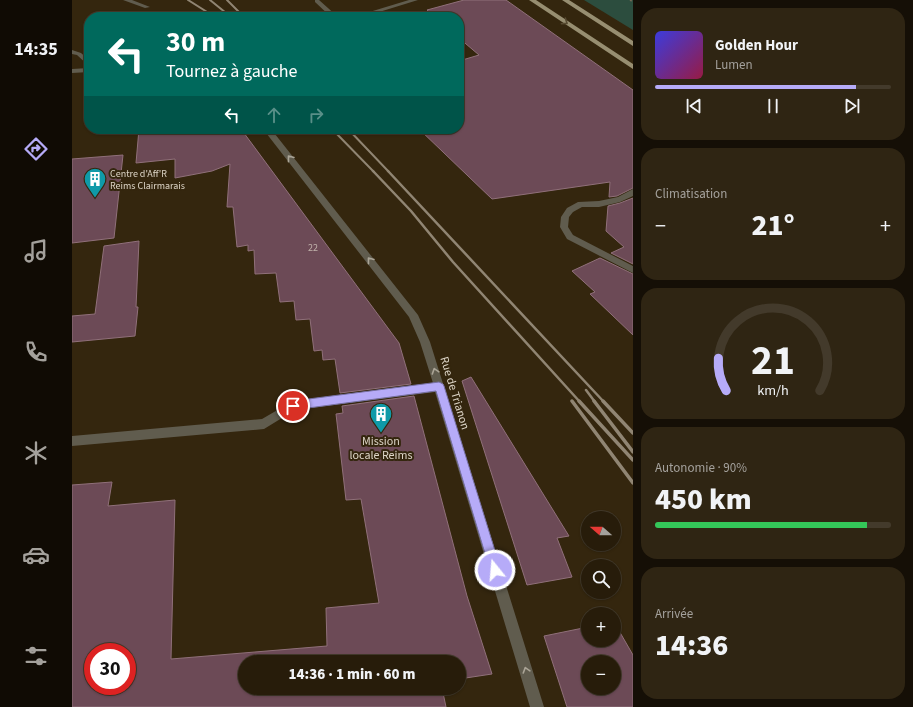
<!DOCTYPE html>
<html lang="fr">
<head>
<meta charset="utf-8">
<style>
	:root { --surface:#271c0a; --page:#2f2513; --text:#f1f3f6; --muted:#a4a19c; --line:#433a2b; --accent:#b6abf8 }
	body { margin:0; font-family:"Source Sans 3",sans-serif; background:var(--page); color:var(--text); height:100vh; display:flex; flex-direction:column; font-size:15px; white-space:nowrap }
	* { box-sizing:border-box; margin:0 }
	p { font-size:13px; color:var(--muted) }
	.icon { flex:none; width:22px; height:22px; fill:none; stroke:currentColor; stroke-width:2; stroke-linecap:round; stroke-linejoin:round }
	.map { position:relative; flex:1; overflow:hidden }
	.side { display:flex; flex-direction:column; gap:8px; padding:8px; background:#150f06; width:280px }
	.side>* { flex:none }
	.top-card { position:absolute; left:12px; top:12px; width:380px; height:122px; border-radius:16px; box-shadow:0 1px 3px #0004,0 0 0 1px var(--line); background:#00695c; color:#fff; overflow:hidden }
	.needle { width:26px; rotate:290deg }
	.controls { position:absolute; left:509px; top:511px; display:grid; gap:8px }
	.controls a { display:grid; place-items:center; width:40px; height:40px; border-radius:50%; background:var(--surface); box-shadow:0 1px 3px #0004,0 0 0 1px var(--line); font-size:20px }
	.speed { position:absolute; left:12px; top:643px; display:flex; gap:8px; font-size:20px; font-weight:700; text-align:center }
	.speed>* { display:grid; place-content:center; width:52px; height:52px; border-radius:50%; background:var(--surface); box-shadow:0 1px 3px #0004,0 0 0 1px var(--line); line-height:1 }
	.speed .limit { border:6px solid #d22; background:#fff; color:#111 }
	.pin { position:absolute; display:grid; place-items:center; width:34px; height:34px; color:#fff; margin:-17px; border:2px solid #fff; border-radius:50%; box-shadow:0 1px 4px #0007 }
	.me { position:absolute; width:44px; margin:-22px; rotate:343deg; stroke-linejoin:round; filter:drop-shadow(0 0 3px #0008) }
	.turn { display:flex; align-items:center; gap:14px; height:84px; padding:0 16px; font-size:18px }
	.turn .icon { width:52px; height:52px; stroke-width:2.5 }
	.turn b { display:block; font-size:28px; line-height:34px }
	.lanes { display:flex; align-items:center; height:38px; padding:0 16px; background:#0003; justify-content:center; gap:20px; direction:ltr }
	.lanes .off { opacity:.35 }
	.big { font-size:30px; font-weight:800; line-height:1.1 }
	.side .card { flex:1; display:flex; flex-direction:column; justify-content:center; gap:6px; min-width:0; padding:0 14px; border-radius:16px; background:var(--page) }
	.side .dial { align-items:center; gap:0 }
	.dial svg { height:104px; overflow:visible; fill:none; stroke:var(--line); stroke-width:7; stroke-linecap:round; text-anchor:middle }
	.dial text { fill:var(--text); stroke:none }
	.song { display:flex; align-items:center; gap:12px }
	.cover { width:48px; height:48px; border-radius:6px; background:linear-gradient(135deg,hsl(240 70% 55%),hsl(340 70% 35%)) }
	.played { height:4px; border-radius:2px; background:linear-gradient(90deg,var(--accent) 85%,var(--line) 85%) }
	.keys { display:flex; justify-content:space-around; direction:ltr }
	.heat { display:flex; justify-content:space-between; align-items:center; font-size:22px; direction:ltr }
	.charge { height:6px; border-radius:3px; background:linear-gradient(90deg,#34c759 90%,var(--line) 0) }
	.trip { position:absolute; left:166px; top:655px; width:228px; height:40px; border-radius:20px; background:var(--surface); box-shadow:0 1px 3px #0004,0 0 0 1px var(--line); font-weight:800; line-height:40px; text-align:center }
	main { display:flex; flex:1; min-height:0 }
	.tab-bar { display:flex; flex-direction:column; width:72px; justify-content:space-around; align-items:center; background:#100b04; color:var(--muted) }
	.tab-bar .icon { width:28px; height:28px }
	.tab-bar .current { color:var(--accent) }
	.tab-bar b { font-size:18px; color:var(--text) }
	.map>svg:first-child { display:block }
</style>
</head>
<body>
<main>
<nav class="tab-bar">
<b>14:35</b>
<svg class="icon current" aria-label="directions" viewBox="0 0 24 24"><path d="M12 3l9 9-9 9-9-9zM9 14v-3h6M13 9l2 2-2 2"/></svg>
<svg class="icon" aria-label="music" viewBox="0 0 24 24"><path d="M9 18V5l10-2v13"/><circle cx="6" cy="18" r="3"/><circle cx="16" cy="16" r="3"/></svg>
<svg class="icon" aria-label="phone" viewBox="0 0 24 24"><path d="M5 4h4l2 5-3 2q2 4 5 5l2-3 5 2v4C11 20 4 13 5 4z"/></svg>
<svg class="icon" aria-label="climate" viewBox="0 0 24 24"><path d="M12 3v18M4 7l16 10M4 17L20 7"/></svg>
<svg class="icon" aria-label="car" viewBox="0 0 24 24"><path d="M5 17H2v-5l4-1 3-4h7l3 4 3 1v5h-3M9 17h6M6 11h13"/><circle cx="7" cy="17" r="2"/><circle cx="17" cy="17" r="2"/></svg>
<svg class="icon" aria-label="filters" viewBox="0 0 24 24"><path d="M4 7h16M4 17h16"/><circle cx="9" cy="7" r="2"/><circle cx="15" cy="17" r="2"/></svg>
</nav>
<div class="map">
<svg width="561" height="707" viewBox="0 0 561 707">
	<rect width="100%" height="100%" fill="#34260e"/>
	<!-- green -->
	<path fill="#2c4d3e" d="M512 0H561V30Z"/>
	<!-- building -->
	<path fill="#6c4a56" stroke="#90707a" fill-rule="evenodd" d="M392 0H434L561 90V188L545 196 537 197 538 182 420 199 347 129H387V61L407 55 387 38V17H363L355 10Z
		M67 129H169L327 343 339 384 268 393 263 359 251 360 250 350 242 351 238 319 224 320 222 301 208 302 204 273 183 274 182 250 176 251V245L165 247 161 207H155L158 164 140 171 103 178V159L64 163Z
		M51 155 42 238 0 243V159Z
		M561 198V264L539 253 552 247 534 231 536 206 548 203Z
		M67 241 64 307H66L63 336 0 342V316L23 314 32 246Z
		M528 258 561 274V335L518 294 523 292 500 271Z
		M399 377 497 536 485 538 500 577 455 585 390 381Z
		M342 396 395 596 420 674 387 679V662H173V688H370L374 707H0V485L40 482 36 506 103 500 99 659 255 646 254 608 307 603 289 499 274 500 264 414 271 413 270 406ZM21 652H55V686H21Z
		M542 622 561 655V707H495L472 636 516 627V640H542ZM516 662H542V688H516Z"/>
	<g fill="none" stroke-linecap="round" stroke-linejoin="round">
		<!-- path -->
		<path stroke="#766a56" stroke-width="1.5" stroke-dasharray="2 2" stroke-linecap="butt" d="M558 0 561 2"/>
		<!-- minor -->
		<path fill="#605c4e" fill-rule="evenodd" d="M51 0H60L78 7 73 8Z
			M243 0H247L266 17H259L243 2Z
			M337 0H346L291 17H281Z
			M0 50 9 53 17 60V66L5 55 0 54Z
			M17 68V72L0 73V69Z
			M191 129H199L346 315 358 342 472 707H458L363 392 223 410 192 429 0 446V436L190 419 221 401 361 383 348 342 337 317Z
			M561 189V196L548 202 527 207H510L501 212 497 217 496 227 501 235 561 266V273L495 239 488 227 489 217 495 208 506 202 527 201 546 197Z"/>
		<!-- major -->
		<path fill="#978e71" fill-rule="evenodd" d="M457 0H464L561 64V69Z
			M490 0H497L561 41V46Z"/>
		<!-- rail-far2 -->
		<path stroke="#908573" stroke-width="2" d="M116 0 143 17
			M138 0 159 17
			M155 0 172 17
			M260 129 302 172
			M276 129 317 172"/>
		<!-- rail-far1 -->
		<path stroke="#908573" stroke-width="2.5" d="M301 171 339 211 381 262 508 402
			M316 171 532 402
			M514 390 523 402"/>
		<!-- rail -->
		<path stroke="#908573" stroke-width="3.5" d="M500 401 561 483
			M507 401 561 460
			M522 401 561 452
			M531 401 561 433"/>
	</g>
	<!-- one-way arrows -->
	<defs><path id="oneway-chevron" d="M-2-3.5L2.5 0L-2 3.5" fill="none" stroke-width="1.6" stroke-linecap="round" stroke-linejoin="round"/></defs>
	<use stroke="#574a31" href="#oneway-chevron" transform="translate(493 22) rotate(34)"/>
	<g stroke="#aba597">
		<use href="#oneway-chevron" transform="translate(218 158) rotate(-128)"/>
		<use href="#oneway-chevron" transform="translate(298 260) rotate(-128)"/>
		<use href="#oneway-chevron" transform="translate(363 371) rotate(-108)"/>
		<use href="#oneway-chevron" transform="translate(454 670) rotate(-107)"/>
	</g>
	<!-- route -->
	<path fill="#b6abf8" stroke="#766fa1" d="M367 382 371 384 372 386 429 570 427 574 423 575 419 574 418 570 364 391 221 410 218 409 216 406 218 403 221 401Z"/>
	<!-- icons -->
	<defs>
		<g id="building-pin" transform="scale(1.15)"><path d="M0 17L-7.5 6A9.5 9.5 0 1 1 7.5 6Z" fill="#0f9aa8" stroke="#34260e"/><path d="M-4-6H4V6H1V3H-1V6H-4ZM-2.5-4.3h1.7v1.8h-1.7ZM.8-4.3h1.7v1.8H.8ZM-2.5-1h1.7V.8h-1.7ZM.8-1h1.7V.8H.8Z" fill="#fff"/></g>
	</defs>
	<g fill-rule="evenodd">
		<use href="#building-pin" x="23" y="179"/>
		<use href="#building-pin" x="309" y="414"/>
	</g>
	<g text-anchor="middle" stroke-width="4" stroke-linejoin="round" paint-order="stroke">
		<!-- far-poi labels -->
		<g font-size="10" fill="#ddd5c7" stroke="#34260e" text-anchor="start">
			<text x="38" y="177">Centre d'Aff'R<tspan x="38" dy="12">Reims Clairmarais</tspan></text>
		</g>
		<!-- number labels -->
		<g font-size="10" fill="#c1b2ab">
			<text x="241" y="251">22</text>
		</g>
		<!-- street labels -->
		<g font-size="12" fill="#ddd5c7" stroke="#34260e">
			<text transform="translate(383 393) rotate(73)" y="4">Rue de Trianon</text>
		</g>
		<!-- poi labels -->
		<g font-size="12" fill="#ddd5c7" stroke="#34260e">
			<text x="309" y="445">Mission<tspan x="309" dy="14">locale Reims</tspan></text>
		</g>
	</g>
</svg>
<div class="controls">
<a><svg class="needle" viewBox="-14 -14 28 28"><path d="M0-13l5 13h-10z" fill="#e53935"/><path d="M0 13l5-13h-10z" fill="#a4a19c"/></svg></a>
<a><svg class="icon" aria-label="search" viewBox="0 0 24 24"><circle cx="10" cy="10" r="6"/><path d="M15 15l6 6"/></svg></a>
<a>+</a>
<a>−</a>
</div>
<div class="speed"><div class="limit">30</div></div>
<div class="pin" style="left:221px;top:406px;background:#d93025"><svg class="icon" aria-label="arrive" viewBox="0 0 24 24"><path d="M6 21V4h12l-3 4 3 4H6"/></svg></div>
<svg class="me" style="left:423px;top:570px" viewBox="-20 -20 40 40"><circle r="17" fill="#b6abf8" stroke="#fff" stroke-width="3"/><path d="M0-11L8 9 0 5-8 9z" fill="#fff"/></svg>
<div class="trip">14:36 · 1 min · 60 m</div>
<div class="top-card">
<div class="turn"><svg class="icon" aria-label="left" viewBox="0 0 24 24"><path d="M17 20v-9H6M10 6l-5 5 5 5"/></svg><div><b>30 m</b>Tournez à gauche</div></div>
<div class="lanes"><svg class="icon" aria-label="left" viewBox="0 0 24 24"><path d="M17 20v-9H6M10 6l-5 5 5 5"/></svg><svg class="icon off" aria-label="ahead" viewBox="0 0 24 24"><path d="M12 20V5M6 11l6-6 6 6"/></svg><svg class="icon off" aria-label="right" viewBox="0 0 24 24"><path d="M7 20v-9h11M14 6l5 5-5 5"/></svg></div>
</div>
</div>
<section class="side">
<div class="card">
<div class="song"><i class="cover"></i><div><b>Golden Hour</b><p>Lumen</p></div></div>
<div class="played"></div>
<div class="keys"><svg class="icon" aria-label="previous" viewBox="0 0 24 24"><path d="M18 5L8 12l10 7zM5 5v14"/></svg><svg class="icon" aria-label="pause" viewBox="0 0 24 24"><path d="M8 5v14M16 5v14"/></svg><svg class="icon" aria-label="next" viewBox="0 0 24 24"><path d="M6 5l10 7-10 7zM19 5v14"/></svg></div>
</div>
<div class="card"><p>Climatisation</p>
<div class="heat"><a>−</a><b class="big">21°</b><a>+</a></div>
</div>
<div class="card dial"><svg viewBox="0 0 100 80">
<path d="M14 69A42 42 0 1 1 86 69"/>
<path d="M14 69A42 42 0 0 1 8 44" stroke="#b6abf8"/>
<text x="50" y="56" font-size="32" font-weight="700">21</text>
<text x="50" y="72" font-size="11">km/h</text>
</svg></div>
<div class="card"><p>Autonomie · 90%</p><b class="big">450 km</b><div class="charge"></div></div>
<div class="card"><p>Arrivée</p><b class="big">14:36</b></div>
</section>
</main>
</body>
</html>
